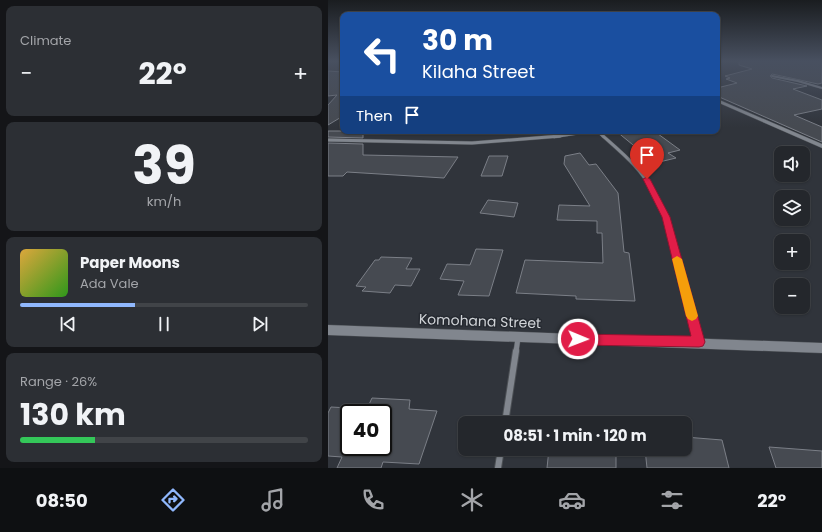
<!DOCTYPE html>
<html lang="en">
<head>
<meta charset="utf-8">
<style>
	:root { --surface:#24272c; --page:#2c2f34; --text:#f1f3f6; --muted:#a3a5a9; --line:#414448; --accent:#90b8fd }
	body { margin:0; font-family:Poppins,sans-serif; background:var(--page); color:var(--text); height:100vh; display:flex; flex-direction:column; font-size:15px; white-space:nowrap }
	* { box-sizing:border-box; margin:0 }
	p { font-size:13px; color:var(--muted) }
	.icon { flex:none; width:22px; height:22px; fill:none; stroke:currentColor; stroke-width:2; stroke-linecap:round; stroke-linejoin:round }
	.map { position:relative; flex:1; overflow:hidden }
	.details { display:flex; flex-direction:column; gap:6px; padding:6px; background:#141518; width:328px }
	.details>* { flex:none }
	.banner { position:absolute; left:12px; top:12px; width:380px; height:122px; border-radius:8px; box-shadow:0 1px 3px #0004,0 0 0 1px var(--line); background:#1a4fa0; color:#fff; overflow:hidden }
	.controls { position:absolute; left:446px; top:146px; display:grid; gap:8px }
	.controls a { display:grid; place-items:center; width:36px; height:36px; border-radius:8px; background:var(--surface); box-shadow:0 1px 3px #0004,0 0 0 1px var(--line); font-size:20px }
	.speed { position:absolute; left:12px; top:404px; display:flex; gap:8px; font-size:20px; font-weight:700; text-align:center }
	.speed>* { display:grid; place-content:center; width:52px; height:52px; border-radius:50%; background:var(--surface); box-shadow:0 1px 3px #0004,0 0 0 1px var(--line); line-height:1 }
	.speed .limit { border:2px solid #111; border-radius:6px; background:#fff; color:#111 }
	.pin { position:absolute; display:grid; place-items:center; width:34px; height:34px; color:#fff; margin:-41px -17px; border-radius:50% 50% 50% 0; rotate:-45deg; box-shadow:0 0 4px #0007 }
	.pin .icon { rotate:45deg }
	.me { position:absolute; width:44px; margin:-22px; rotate:91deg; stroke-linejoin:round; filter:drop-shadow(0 0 3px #0008) }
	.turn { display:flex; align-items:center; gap:14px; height:84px; padding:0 16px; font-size:18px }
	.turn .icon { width:52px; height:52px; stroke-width:2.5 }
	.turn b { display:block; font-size:28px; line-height:34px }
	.then { display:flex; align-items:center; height:38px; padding:0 16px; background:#0003; gap:8px; font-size:15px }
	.big { font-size:30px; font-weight:700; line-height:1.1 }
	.details .tile { flex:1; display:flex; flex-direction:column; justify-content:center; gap:6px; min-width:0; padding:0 14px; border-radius:8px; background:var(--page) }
	.details .dial { align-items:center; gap:0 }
	.dial b { font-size:52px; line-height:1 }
	.song { display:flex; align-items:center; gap:12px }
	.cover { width:48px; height:48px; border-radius:6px; background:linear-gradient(135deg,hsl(40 70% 55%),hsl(110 70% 35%)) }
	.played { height:4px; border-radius:2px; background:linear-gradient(90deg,var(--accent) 40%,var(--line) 40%) }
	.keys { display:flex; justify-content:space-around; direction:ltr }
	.heat { display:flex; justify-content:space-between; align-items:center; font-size:22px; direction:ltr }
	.charge { height:6px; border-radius:3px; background:linear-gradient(90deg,#34c759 26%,var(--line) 0) }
	.trip { position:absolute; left:130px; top:416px; width:234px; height:40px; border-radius:8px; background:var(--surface); box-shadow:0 1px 3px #0004,0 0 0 1px var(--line); font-weight:700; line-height:40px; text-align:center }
	.tab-bar { display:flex; height:64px; justify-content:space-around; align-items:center; background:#0e1012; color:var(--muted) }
	.tab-bar .icon { width:28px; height:28px }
	.tab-bar .selected { color:var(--accent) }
	.tab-bar b { font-size:18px; color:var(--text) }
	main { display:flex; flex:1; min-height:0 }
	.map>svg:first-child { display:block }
</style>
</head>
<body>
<main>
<section class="details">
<div class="tile"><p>Climate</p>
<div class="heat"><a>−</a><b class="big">22°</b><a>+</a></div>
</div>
<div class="tile dial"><b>39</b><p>km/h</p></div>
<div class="tile">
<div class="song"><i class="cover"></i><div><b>Paper Moons</b><p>Ada Vale</p></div></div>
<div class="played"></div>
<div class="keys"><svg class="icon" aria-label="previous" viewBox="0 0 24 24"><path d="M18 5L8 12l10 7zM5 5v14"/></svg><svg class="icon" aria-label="pause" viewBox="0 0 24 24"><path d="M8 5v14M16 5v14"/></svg><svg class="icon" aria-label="next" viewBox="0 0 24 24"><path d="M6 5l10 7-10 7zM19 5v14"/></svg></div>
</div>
<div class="tile"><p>Range · 26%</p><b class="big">130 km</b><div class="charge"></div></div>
</section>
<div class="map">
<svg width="494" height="468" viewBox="0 0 494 468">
	<rect width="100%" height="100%" fill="#30343b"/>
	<!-- building -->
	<path fill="#464a51" stroke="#7b7f87" d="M411 61H494V83L490 84 444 74 442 76 444 78 479 86 465 89 494 100V109L466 115 494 127V142L389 96V88L409 83 398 79 402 78 397 76 424 69 411 65Z
		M0 71 15 72V116L0 125V105L9 95 0 96Z
		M0 131H35V138L0 137Z
		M288 131H326L352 150 340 153 348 158 327 163Z
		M0 143 35 144V155L130 157 116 178 19 172 15 176H0Z
		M252 153 261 165 268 164 290 193 296 252 301 253 307 301 248 299V296L188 293 197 260 275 263 274 233H269V221L229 220 231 205 262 206 236 164 237 156Z
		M161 156H180L174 176H153Z
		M160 200 190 203 186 217 152 213Z
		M148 249 175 250 161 296 130 295 136 281 112 279 119 264 142 265Z
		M53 257 84 258 78 269H92L83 286 67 285 62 293 34 291 38 287 28 286 47 260H51Z
		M44 398 82 400 81 409 109 411 91 464 55 462 53 468H9L14 457 0 456V413L3 407 21 408V447H55V413H37Z
		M357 437 394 440 401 468H319L317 449H357Z
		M441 447 494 451V468H448Z
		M221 449H288V468H219Z"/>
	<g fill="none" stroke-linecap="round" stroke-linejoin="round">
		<!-- street-far5 casing -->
		<g stroke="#4c5055" stroke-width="2.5">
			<path id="street-far5" d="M444 76 470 81 494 88"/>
		</g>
		<!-- street-far4 casing -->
		<g stroke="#4c5055" stroke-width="3">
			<path id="street-far4" d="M269 131 276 137
				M226 137 265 131"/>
		</g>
		<!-- street-far3 casing -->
		<g stroke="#4c5055" stroke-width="4">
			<path id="street-far3" d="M275 136C294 153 314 169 325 192
				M0 140 144 143 232 136"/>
		</g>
		<!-- street-far2 casing -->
		<g stroke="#4c5055" stroke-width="5">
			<path id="street-far2" d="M325 191 338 217 350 262"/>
		</g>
		<!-- street-far1 casing -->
		<g stroke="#4c5055" stroke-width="6">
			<path id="street-far1" d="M350 261 371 342
				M188 352 190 338"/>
		</g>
		<!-- street casing -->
		<g stroke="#4c5055" stroke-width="8">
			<path id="street" d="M177 423 188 351
				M170 468 173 449"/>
		</g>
		<!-- secondary casing -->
		<g stroke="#4c5055" stroke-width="1">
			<path id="secondary" d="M389 99 494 144V148L389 102Z
				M0 325 494 343V353L0 335Z"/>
		</g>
		<!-- street-far5 -->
		<use href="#street-far5" stroke="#81868e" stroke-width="2"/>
		<!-- street-far4 -->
		<use href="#street-far4" stroke="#81868e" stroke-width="2.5"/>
		<!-- street-far3 -->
		<use href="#street-far3" stroke="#81868e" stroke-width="3"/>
		<!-- street-far2 -->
		<use href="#street-far2" stroke="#81868e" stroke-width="4"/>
		<!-- street-far1 -->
		<use href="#street-far1" stroke="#81868e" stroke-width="5"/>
		<!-- street -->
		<use href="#street" stroke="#81868e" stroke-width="6"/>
		<!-- secondary -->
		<use href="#secondary" fill="#81868e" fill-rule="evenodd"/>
	</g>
	<!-- sky -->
	<linearGradient id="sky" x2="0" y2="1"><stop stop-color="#1a1d20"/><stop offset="0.48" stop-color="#485060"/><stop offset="1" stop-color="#485060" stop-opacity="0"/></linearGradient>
	<rect width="494" height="127" fill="url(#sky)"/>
	<!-- route -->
	<path fill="#e11d48" stroke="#92132f" d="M319 177 322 179 342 217 377 342 375 346 371 347 250 345 246 343 244 339 246 335 250 334 363 336 334 217 315 179Z"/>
	<!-- slow -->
	<path fill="#f59e0b" d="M349 256 354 259 370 316 368 319 364 321 360 319 358 316 344 259Z"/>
	<g text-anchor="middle" stroke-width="3" stroke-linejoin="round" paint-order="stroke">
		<!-- near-street labels -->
		<g font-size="14" fill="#d1d4d8" stroke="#262a31">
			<text transform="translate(152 321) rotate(2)" y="5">Komohana Street</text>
		</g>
	</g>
</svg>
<div class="controls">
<a><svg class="icon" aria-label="sound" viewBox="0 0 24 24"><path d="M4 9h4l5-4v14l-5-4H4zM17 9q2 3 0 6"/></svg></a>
<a><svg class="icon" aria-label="layers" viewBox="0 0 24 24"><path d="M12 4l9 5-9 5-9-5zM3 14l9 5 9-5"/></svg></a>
<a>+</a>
<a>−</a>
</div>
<div class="speed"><div class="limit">40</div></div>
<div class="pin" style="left:319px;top:179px;background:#d93025"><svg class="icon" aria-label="arrive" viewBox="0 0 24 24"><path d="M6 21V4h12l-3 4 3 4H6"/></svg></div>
<svg class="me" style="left:250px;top:339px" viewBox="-20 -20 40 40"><circle r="17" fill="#e11d48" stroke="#fff" stroke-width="3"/><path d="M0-11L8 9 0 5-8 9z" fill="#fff"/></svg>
<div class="trip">08:51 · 1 min · 120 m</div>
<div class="banner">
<div class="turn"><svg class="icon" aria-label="left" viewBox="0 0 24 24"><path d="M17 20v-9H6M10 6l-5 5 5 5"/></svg><div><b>30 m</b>Kilaha Street</div></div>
<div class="then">Then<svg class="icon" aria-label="arrive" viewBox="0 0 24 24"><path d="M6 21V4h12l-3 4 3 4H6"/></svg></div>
</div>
</div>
</main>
<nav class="tab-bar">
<b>08:50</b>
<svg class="icon selected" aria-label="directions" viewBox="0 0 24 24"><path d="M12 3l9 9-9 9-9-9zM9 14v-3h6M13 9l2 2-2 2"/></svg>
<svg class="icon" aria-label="music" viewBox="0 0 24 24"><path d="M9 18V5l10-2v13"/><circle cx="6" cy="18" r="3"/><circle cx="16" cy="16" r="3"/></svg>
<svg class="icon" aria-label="phone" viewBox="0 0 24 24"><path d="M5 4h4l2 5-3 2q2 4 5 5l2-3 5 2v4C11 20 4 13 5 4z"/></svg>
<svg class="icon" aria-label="climate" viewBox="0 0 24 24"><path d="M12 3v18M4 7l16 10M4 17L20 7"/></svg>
<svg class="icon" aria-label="car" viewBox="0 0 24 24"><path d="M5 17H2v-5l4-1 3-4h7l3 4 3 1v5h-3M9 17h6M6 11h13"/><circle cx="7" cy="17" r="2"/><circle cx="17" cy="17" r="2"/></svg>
<svg class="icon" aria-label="filters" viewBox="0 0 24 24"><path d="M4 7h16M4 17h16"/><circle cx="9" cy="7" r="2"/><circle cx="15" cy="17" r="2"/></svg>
<b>22°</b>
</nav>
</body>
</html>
